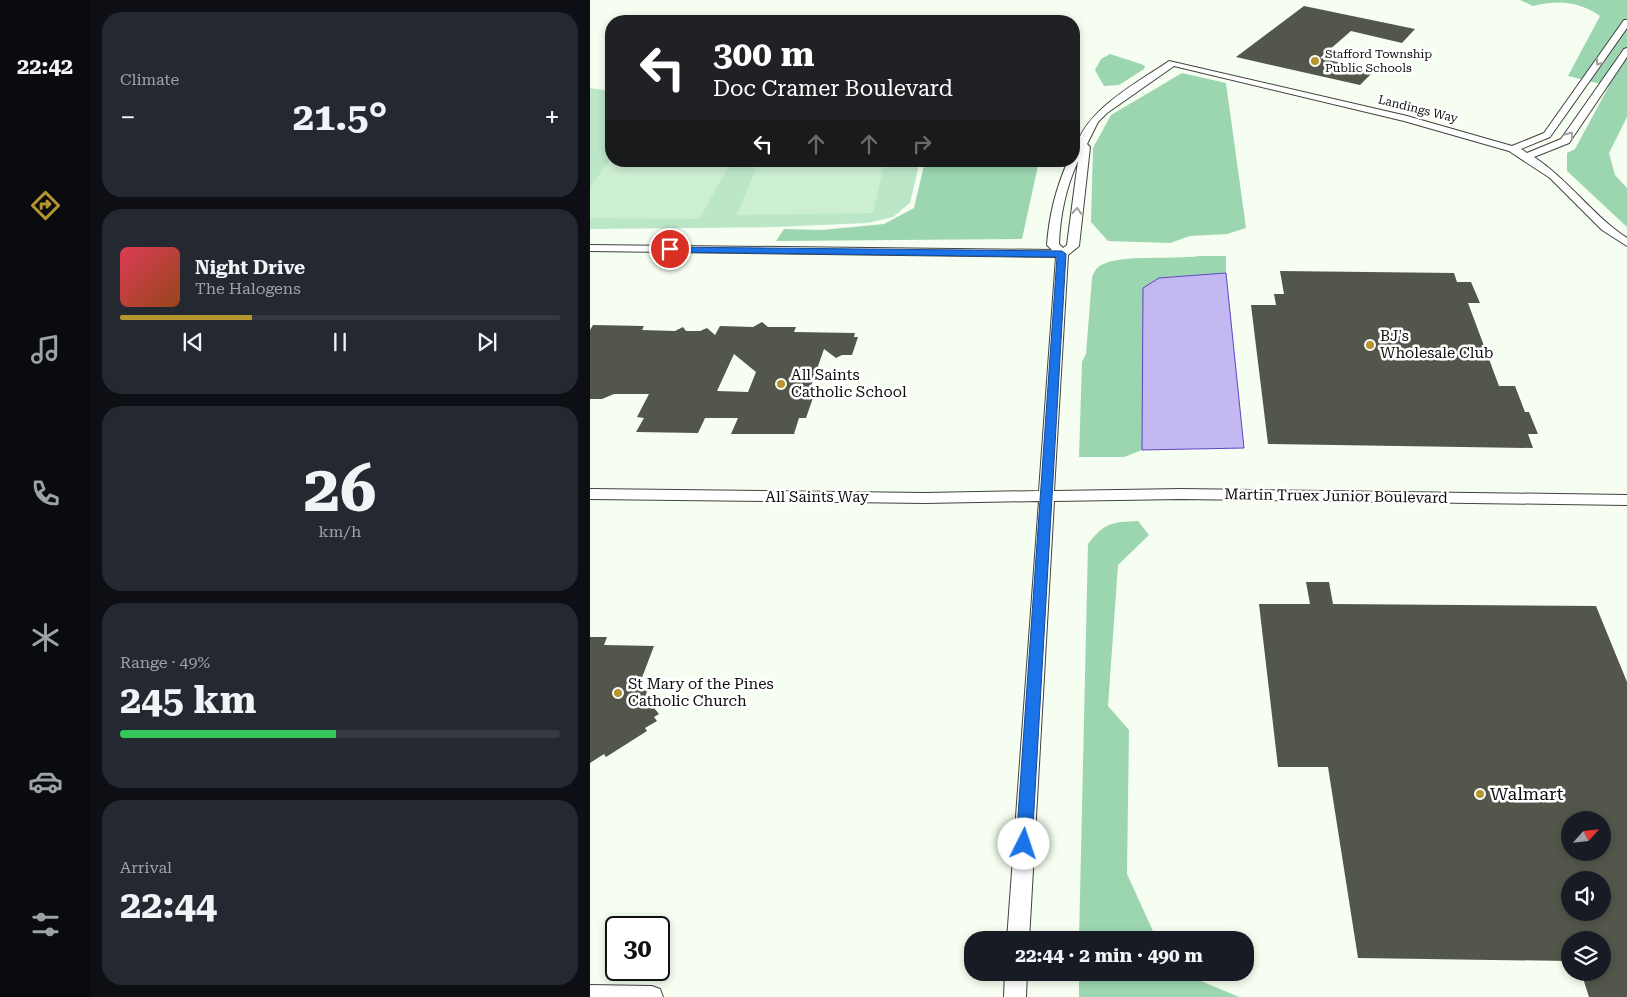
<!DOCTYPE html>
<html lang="en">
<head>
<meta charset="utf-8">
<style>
	:root { --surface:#171b24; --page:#242831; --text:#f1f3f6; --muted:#9ea1a6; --line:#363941; --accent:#b4952f }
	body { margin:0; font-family:"Roboto Serif",serif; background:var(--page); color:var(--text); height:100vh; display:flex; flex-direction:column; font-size:19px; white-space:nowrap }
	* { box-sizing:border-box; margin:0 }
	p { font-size:16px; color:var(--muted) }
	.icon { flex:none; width:28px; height:28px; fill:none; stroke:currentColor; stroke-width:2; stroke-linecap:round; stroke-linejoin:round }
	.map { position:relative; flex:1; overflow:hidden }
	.side { display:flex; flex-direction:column; gap:12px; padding:12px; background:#0d0f14; width:500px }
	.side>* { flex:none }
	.banner { position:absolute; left:15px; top:15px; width:475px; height:152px; border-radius:20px; box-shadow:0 2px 8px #0003; background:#202124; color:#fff; overflow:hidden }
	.needle { width:32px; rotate:63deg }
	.buttons { position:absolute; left:971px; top:811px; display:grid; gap:10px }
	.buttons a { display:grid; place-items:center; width:50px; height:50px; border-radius:50%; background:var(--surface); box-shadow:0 2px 8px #0003; font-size:25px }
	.speed { position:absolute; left:15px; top:916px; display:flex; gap:10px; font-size:25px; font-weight:700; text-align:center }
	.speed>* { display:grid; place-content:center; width:65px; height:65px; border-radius:50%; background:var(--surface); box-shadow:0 2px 8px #0003; line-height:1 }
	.speed .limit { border:2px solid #111; border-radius:8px; background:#fff; color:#111 }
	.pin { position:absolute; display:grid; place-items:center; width:42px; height:42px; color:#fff; margin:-21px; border:2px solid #fff; border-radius:50%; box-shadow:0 1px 5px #0007 }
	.me { position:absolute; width:55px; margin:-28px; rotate:4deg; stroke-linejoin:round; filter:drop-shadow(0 0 4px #0008) }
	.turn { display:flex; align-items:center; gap:18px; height:105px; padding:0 25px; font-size:22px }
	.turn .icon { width:65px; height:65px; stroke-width:2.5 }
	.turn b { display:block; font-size:35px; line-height:42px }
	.lanes { display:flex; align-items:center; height:48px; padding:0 25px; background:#0003; justify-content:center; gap:25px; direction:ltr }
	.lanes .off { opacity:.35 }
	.big { font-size:38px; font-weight:700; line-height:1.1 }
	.side .tile { flex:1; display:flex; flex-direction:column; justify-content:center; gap:8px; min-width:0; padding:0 18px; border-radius:20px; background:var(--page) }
	.side .dial { align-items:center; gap:0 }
	.dial b { font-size:65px; line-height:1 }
	.song { display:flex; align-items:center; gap:15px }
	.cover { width:60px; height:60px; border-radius:8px; background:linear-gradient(135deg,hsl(350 70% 55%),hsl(20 70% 35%)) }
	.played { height:5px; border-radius:2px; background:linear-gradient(90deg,var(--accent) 30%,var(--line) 30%) }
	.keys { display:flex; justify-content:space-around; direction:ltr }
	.heat { display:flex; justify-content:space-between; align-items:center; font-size:28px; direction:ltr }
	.charge { height:8px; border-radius:4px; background:linear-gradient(90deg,#34c759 49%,var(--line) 0) }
	.trip { position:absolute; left:374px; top:931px; width:290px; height:50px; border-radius:20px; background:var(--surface); box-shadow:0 2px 8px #0003; font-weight:700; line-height:50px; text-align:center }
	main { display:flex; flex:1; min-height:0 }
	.dock { display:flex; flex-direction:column; width:90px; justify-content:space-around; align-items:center; background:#090b0e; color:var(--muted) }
	.dock .icon { width:35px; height:35px }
	.dock .current { color:var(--accent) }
	.dock b { font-size:22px; color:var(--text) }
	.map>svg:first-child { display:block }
</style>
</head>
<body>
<main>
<nav class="dock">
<b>22:42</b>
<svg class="icon current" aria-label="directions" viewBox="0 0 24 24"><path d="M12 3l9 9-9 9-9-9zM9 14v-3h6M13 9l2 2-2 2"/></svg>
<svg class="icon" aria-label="music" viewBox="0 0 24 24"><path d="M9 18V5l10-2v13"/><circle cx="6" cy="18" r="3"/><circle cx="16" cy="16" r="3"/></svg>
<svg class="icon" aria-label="phone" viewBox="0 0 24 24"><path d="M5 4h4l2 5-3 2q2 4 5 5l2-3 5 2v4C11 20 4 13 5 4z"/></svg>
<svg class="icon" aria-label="climate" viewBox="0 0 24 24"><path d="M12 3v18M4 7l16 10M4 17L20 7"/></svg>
<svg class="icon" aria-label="car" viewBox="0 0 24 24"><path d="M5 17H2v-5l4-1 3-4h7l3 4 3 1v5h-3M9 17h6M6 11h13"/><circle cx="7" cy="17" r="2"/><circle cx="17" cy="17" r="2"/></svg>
<svg class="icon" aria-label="filters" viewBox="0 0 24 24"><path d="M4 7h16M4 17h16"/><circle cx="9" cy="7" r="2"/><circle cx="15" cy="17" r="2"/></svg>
</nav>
<section class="side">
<div class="tile"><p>Climate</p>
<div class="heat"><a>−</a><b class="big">21.5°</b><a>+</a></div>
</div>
<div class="tile">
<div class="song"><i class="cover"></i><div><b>Night Drive</b><p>The Halogens</p></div></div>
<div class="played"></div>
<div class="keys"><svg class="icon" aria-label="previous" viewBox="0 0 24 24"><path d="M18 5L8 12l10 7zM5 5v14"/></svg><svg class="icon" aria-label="pause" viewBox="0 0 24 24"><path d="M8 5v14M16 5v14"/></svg><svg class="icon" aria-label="next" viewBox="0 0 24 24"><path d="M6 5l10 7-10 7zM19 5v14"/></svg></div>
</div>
<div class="tile dial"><b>26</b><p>km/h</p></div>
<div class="tile"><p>Range · 49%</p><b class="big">245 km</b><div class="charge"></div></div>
<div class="tile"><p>Arrival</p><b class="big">22:44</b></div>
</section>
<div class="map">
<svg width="1037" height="997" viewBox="0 0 1037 997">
	<rect width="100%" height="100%" fill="#f5fef0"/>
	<!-- green -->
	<path fill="#bbe6c8" d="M0 88 21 91V161H330L320 203 303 217 277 223 186 227 0 229Z"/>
	<!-- forest -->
	<path fill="#9cd6b1" d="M930 0H1037V117L1019 153 1025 175 1037 188V227L977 171V153L985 149 1019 86 978 76 1010 16C988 1 968 0 943 6Z
		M520 54 551 64 555 66 554 69 529 85 514 86 505 70 511 59Z
		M592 73 636 83 656 228 637 234 600 236 580 243 518 241 501 222 503 148 521 115Z
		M335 161H449L432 239 186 241 194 229 232 230 294 224 324 208Z
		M609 256H636V273L569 278 554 288 552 450 534 457H489L492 362 496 354 502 278C504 272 506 268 511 265 532 254 583 260 609 256Z
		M548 521 559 535 528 565 518 706 539 730 537 874 567 940H489L498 544C514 523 522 522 548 521Z
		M489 973H592L649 997H489Z"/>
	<!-- pitch -->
	<path fill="#cceed2" d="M21 158V161H142L109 219 0 218V187Z
		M169 161H295L283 213 147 215Z"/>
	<!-- water -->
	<path fill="#c3b8f2" stroke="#5f44c4" d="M636 273 654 448 552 450 553 288 569 278Z"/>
	<!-- building -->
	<path fill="#53564b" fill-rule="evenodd" d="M714 6 825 29 812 43 761 31 730 58 784 71 770 85 646 57Z
		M690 271 864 273 867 282H881L890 303H878L909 386H925L935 412H939L948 434H938L943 448 678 444 661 305H686L684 294H694Z
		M172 322 178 327H206L204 332 265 333 264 337H268L262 355H252L246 358 234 349 219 392H225L216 418H209L204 434H141L148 418H115L108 433 46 432 54 418 47 417 59 394H24L12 399H0V330L3 325 54 326 52 330 85 331 93 327 96 331H110L117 328 125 335 130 326 163 327ZM144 354 166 372 158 392 127 391Z
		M716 582H739L743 604 1006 606 1037 682V997H999L991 972H1012V940H980V961L768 958 738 767H688L669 604H720ZM980 820H1012V852H980ZM980 880H1012V912H980Z
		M0 637H17L14 645 64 646 48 688 58 689 55 697 69 714 64 717 67 721 55 728 57 731 16 757 14 754 0 763Z"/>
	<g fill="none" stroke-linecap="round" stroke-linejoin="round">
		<!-- minor casing -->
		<g stroke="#414141" stroke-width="2">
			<path id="minor" d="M1034 20H1037V28L960 137 931 149 937 153 971 139 1034 49 1037 48V57L979 143 944 157C979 180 1002 215 1037 238V246L1012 230 960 178 919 151 814 121 584 66 517 113 508 122 497 144 500 147 489 246 478 255 464 491 592 489 1037 495V505L592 499 464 501 439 940H417L449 501 335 503 0 499V489L335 493 449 491 466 257 0 251V245L462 250 457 245C459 216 466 188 478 161H484C484 115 546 84 579 61L817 116 922 146 954 133ZM488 161 477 245 473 248 469 244C470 216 476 187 488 161Z
				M415 972H437L436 997H414Z
				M0 985 62 986 70 989 73 997H0Z"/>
		</g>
		<!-- minor -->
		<use href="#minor" fill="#fff" fill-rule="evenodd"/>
	</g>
	<!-- one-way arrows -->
	<defs><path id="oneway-chevron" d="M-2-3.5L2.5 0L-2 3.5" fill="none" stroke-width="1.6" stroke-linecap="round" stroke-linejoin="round" transform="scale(1.25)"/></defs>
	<g stroke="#9f9f9f">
		<use href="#oneway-chevron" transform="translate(1009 62) rotate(125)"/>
		<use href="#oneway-chevron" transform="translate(980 135) rotate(-54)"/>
		<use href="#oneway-chevron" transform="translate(487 211) rotate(-86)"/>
	</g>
	<!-- route -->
	<path fill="#1a73e8" stroke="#114b97" d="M76 247 472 251 476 254 442 844 439 849 434 851 429 849 426 844 467 257 80 252 76 251Z"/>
	<!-- markers -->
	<g fill="#b4952f" stroke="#fff" stroke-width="2">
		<circle cx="725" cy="61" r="5"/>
		<circle cx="780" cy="345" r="5"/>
		<circle cx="191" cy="384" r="5"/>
		<circle cx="28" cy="693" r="5"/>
		<circle cx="890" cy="794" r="5"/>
	</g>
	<g text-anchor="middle" stroke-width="5" stroke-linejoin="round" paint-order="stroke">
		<!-- far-poi labels -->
		<g font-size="12" fill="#0e0e0e" stroke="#fff" text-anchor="start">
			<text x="735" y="58">Stafford Township<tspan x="735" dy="14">Public Schools</tspan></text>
		</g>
		<!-- far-street labels -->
		<g font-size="12" fill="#0e0e0e" stroke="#fff">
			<text transform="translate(828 109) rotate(14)" y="4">Landings Way</text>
		</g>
		<!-- poi labels -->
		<g font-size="15" fill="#0e0e0e" stroke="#fff" text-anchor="start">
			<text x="790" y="341">BJ's<tspan x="790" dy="17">Wholesale Club</tspan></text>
			<text x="201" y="380">All Saints<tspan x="201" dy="17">Catholic School</tspan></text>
			<text x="38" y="689">St Mary of the Pines<tspan x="38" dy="17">Catholic Church</tspan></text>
		</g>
		<!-- street labels -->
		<g font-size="15" fill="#0e0e0e" stroke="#fff">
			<text transform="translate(746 496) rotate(1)" y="5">Martin Truex Junior Boulevard</text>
			<text x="227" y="502">All Saints Way</text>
		</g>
		<!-- near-poi labels -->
		<g font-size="18" fill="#0e0e0e" stroke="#fff" text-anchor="start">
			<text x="900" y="800">Walmart</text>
		</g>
	</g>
</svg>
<div class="buttons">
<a><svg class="needle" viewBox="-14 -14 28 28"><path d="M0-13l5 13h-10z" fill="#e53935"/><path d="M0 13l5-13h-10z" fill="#9ea1a6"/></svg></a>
<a><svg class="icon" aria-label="sound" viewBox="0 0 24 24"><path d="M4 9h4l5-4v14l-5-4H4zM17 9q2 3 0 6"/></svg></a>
<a><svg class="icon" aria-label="layers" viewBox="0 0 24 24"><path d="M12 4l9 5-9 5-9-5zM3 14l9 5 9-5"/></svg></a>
</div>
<div class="speed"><div class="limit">30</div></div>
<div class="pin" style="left:80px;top:249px;background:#d93025"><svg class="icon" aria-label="arrive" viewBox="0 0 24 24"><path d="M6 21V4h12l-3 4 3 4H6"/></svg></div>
<svg class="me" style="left:434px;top:844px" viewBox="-20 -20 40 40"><circle r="19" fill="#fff"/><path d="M0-13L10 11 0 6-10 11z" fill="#1a73e8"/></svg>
<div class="trip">22:44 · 2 min · 490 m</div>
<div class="banner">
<div class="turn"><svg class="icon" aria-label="left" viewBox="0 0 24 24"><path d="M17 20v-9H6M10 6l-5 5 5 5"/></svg><div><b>300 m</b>Doc Cramer Boulevard</div></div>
<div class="lanes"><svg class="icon" aria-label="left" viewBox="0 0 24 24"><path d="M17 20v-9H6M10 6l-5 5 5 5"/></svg><svg class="icon off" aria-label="ahead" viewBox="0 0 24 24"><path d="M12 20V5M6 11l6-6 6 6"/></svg><svg class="icon off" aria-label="ahead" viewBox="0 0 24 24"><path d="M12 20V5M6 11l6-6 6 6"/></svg><svg class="icon off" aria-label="right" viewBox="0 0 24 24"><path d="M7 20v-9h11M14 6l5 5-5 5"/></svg></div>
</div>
</div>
</main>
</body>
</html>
